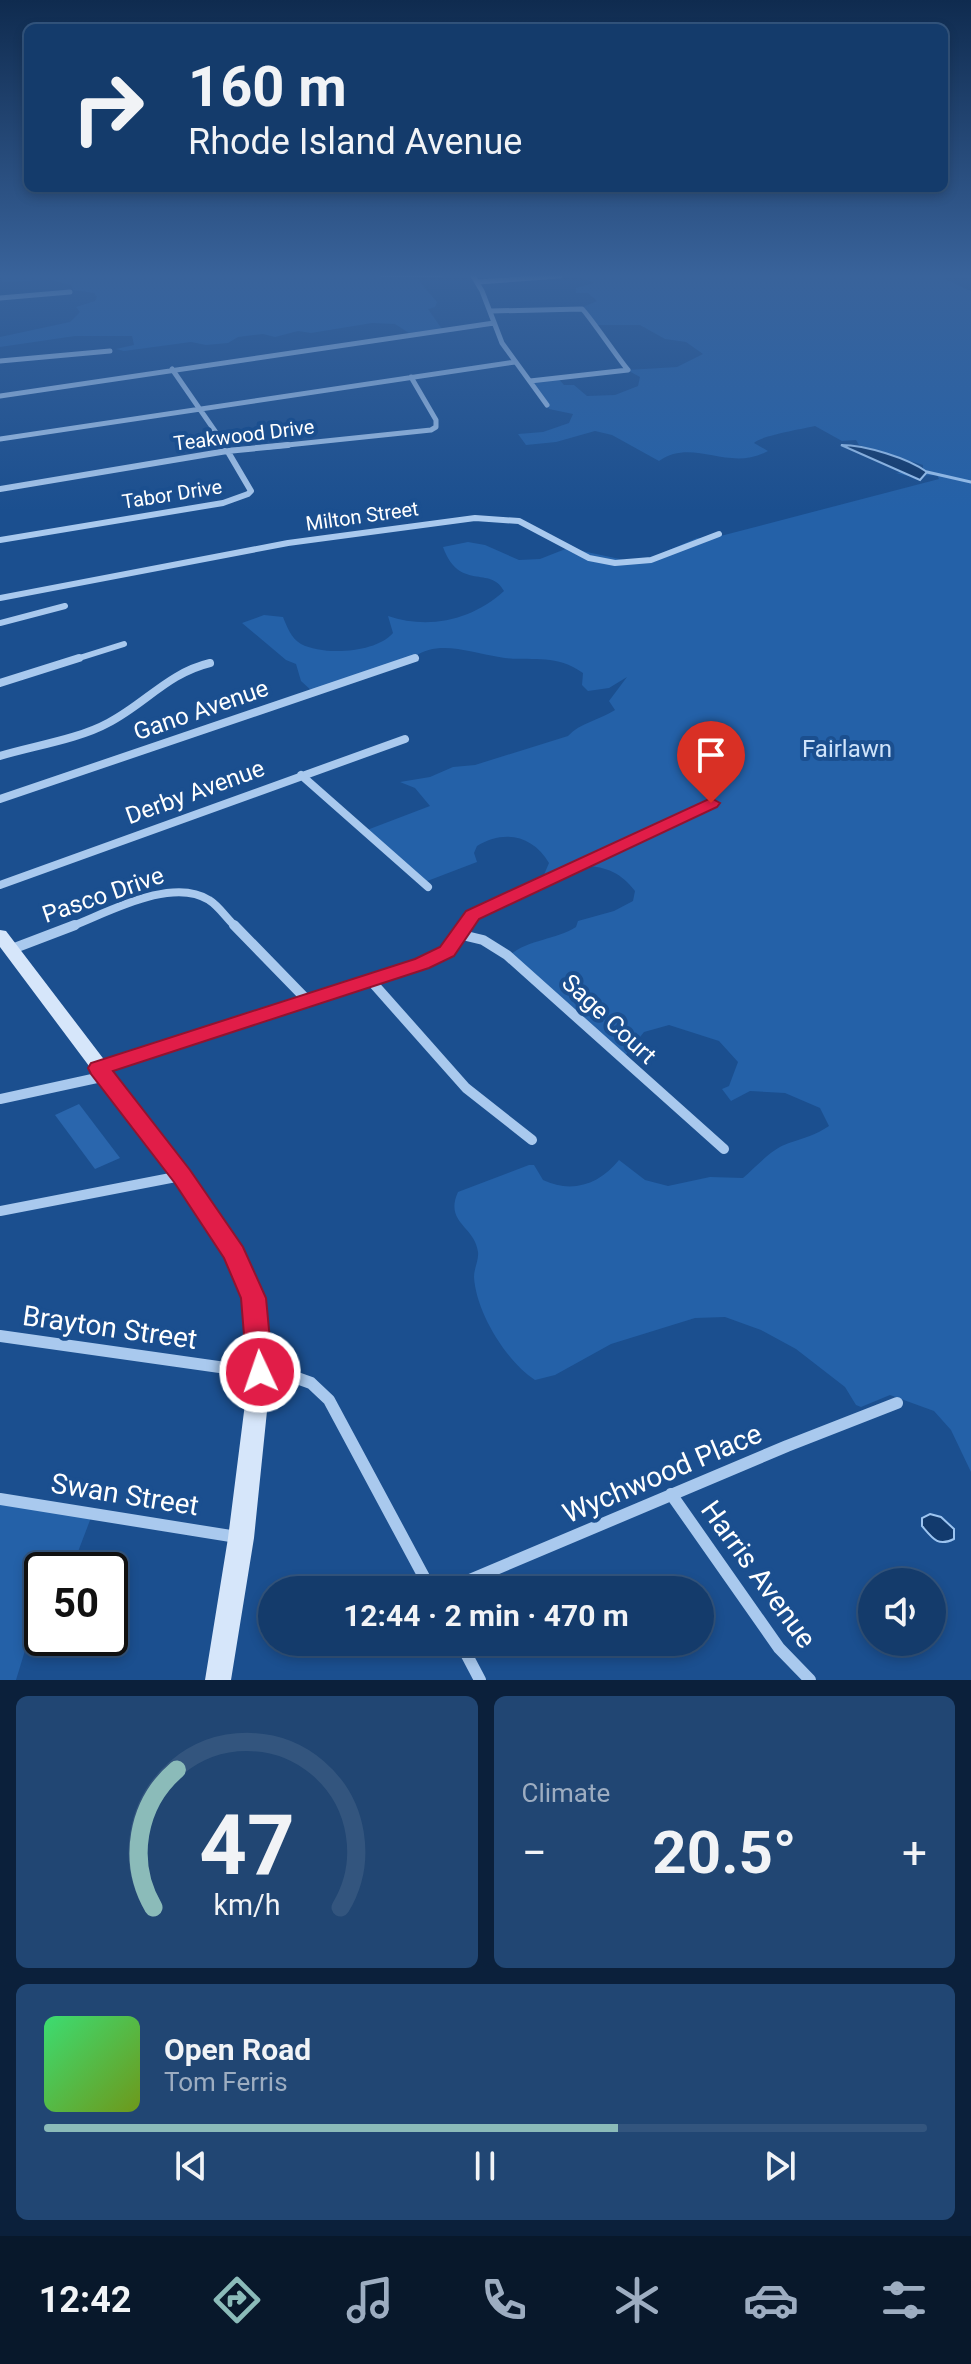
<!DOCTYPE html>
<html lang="en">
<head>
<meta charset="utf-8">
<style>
	:root { --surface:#143b6b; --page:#214673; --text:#f1f3f6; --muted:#9dadc1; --line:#33557e; --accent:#8bbbb9 }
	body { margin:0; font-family:Roboto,sans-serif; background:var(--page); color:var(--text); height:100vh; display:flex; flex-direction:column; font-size:30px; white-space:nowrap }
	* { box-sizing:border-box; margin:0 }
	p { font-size:26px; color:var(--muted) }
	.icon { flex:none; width:44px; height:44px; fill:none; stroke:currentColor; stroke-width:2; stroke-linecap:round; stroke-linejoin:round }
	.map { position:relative; height:1680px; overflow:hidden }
	.sheet { display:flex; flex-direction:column; gap:16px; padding:16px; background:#0b203b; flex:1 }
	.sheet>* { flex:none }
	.guide { position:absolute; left:24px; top:24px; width:924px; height:168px; border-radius:12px; box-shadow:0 4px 12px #0003,0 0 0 2px var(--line); background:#143b6b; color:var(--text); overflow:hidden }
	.fabs { position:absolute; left:858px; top:1568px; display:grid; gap:16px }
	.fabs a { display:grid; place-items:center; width:88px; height:88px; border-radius:50%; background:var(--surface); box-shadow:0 4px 12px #0003,0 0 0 2px var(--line); font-size:40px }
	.speed { position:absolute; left:24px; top:1552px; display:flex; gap:16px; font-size:40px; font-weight:700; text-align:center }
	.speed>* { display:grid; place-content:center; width:104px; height:104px; border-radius:50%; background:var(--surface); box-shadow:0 4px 12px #0003,0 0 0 2px var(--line); line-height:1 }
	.speed .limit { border:4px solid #111; border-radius:12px; background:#fff; color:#111 }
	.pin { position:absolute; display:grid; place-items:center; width:68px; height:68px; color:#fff; margin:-82px -34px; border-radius:50% 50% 50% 0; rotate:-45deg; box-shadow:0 0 8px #0007 }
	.pin .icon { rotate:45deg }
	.me { position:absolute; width:88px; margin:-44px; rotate:357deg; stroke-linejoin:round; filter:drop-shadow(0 0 6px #0008) }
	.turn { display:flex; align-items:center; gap:28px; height:168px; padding:0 32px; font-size:36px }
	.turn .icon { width:104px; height:104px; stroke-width:2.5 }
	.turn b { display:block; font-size:56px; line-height:68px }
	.big { font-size:60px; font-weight:700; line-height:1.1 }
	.sheet .widget { flex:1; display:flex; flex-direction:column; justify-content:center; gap:12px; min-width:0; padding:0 28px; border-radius:12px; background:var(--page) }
	.sheet .dial { align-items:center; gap:0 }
	.dial svg { height:208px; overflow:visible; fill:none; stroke:var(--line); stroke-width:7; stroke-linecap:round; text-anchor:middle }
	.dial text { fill:var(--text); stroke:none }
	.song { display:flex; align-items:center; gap:24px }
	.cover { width:96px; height:96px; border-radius:12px; background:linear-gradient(135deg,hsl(140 70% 55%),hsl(80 70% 35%)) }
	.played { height:8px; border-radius:4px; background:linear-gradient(90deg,var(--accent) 65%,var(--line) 65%) }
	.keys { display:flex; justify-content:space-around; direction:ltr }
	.heat { display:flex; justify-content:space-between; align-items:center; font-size:44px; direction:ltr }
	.sheet .tiles { flex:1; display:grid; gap:16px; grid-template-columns:1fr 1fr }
	.widget:last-child { grid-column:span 2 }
	.trip { position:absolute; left:258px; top:1576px; width:456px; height:80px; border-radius:40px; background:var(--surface); box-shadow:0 4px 12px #0003,0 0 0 2px var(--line); font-weight:700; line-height:80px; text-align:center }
	.tab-bar { display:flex; height:128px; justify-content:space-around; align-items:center; background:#08182b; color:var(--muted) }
	.tab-bar .icon { width:56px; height:56px }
	.tab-bar .active { color:var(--accent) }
	.tab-bar b { font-size:36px; color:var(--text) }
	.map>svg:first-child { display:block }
</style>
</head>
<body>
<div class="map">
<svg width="971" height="1680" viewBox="0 0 971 1680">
	<rect width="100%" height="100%" fill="#1b4f8f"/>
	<!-- green -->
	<path fill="#2461a8" d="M0 276H415L437 302 435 307 428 309 442 329 409 333 395 324 372 323 311 333 298 331 275 337 263 334 238 337 228 343 206 345 191 342 124 351 116 349 134 345 132 336H75L0 347V337L70 322 80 312 76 307 95 301 97 297 94 293 73 290 71 285 51 280 2 282Z
		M577 276H938L971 291V1472L951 1430 934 1411 890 1395 861 1407 856 1405 845 1387 796 1349 761 1330 725 1317 695 1318 611 1344 555 1375 535 1380C506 1361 476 1312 474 1277 474 1268 479 1260 478 1252 475 1226 444 1223 458 1192L529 1165H534L543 1180C572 1194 600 1184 619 1160L645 1180 668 1186 710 1177 743 1178C757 1166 771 1149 789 1143 804 1138 816 1135 829 1126L820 1108 785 1093 750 1091 731 1101 722 1089 729 1086 738 1062 719 1041 669 1025 644 1032 624 1057 510 955C529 939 556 940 576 927L578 921 614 911 633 901 635 891C612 859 575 862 543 877L549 863C533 836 505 829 477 846L474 853 477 862 422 883 367 830 430 806 415 788 400 782 430 777 453 767 475 765 568 736C580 723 599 720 615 710L609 701 627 677 609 688 588 691 582 685 583 673C553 652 531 663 499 657 471 653 439 639 414 657L313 692 301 681 296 664 286 660 242 623 264 615 283 617C287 627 291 638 301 644 324 656 376 653 393 633L388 616C429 630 472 620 504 591 491 565 459 592 443 547L468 542 485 545 519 560 540 559 568 548 629 561 653 557 697 538 709 539 939 479 937 475 908 476 896 473 923 469V465L859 445 856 440 842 441 815 426C802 429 760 436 754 443L768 451C728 473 694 437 659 461L612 435 595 431 556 442 526 445 518 434 543 432 569 423 573 414 549 409 529 380 557 377 564 385H574L587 396 615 395 638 386 640 377 627 370 677 367 703 354 686 342 665 339 640 325H593L583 307 597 301 588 293H576V288L594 283Z
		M0 1496 92 1515 71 1570H42V1621L30 1634 16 1680H0Z"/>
	<!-- water -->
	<path fill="#123a6d" stroke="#9cc4f0" stroke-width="2" d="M841 445C865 445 908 458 927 472L920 480Z
		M930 1514 941 1517 954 1529V1539C938 1547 933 1539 922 1526V1518Z"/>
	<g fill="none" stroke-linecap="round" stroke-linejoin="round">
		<!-- stream-far1 -->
		<path stroke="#9cc4f0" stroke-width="2" d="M381 276H441"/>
		<!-- stream -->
		<path stroke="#9cc4f0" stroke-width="3" d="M927 472 971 482"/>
	</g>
	<!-- building -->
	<path fill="#2a66ad" d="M79 1104 120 1158 95 1169 55 1115Z"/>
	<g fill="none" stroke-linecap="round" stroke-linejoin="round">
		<!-- minor-far4 -->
		<path stroke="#a9c9ee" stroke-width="5" d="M473 276 482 291 502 343 547 405
			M478 282 560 276
			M0 298 70 292
			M491 311 582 309C586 311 620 361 628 370L530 381
			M0 361 110 351
			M172 369 226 447
			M0 396 494 323
			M0 439 515 362
			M268 447 431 430 436 427V420L411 377"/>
		<!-- minor-far3 -->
		<path stroke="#a9c9ee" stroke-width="6" d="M0 489 227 451 288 445
			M0 540 223 503 248 494 251 491 224 445
			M0 598 288 543 475 518 519 521 589 558 615 563 651 560 719 534
			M0 623 65 606
			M73 660 124 644
			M409 660 415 658"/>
		<!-- minor-far2 -->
		<path stroke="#a9c9ee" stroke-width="8" d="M0 683 79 658
			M0 756C33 746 79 739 108 723 145 704 168 673 210 663
			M301 775 428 887
			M0 799 415 658
			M0 885 405 739
			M70 927C107 913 172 876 209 900 219 906 227 919 236 927
			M464 927 473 915 711 803"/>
		<!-- minor-far1 -->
		<path stroke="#a9c9ee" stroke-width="10" d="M234 925 308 1001
			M458 934 483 940 507 955 724 1149
			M12 949 75 925
			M372 982 466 1088 532 1140
			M100 1068 422 964 447 951 466 925
			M0 1099 106 1076
			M0 1211 181 1176"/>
		<!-- minor -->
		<path stroke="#a9c9ee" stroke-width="12" d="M0 1336 297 1378 311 1383 329 1400 431 1590
			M671 1494 779 1648 810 1680
			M0 1499 237 1537
			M446 1590 787 1446 897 1403
			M460 1642 480 1680"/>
		<!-- secondary -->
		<path fill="#d6e6fa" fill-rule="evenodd" d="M0 930 6 931 189 1171 242 1248 265 1298 271 1372 254 1538 231 1680H205L228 1538 249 1372 243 1298 225 1258 175 1181 0 947Z"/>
	</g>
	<!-- sky -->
	<linearGradient id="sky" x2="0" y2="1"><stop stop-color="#0f2b4f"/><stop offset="0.54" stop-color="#39639b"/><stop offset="1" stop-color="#39639b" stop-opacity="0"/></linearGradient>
	<rect width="971" height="511" fill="url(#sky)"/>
	<!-- route -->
	<path fill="#e11d48" stroke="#92132f" stroke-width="2" d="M711 798 720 803 717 807 479 919 454 956 429 968 113 1071 190 1170 243 1247 266 1298 273 1372 270 1380 260 1383 251 1380 247 1372 241 1298 224 1258 174 1182 91 1074 88 1068 91 1063 415 959 440 947 466 911Z"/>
	<g text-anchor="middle" stroke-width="8" stroke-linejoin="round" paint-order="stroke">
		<!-- far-street labels -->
		<g font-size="20" fill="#fff" stroke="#1b4f8f">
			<text transform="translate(244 435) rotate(-7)" y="7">Teakwood Drive</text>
			<text transform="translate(172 494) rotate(-9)" y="7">Tabor Drive</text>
			<text transform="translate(362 516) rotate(-8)" y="7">Milton Street</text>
		</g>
		<!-- street labels -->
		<g font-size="24" fill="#fff" stroke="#1b4f8f">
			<text transform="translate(201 710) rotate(-19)" y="8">Gano Avenue</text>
			<text transform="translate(195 792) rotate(-20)" y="8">Derby Avenue</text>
			<text transform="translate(103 895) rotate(-19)" y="8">Pasco Drive</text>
			<text transform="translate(609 1019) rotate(43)" y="8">Sage Court</text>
		</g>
		<!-- park labels -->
		<g font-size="24" fill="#cfe3fa" stroke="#1b4f8f">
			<text x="847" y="757">Fairlawn</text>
		</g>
		<!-- near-street labels -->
		<g font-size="28" fill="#fff" stroke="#1b4f8f">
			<text transform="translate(110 1327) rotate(8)" y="10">Brayton Street</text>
			<text transform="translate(662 1473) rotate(-23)" y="10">Wychwood Place</text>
			<text transform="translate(125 1494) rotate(9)" y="10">Swan Street</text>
			<text transform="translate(759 1574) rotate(54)" y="10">Harris Avenue</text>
		</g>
	</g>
</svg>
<div class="fabs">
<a><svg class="icon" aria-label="sound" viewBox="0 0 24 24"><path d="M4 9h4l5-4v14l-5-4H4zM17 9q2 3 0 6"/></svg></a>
</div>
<div class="speed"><div class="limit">50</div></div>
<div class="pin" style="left:711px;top:803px;background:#d93025"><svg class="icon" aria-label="arrive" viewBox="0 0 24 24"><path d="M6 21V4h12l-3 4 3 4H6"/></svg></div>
<svg class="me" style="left:260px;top:1372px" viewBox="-20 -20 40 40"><circle r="17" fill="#e11d48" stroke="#fff" stroke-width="3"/><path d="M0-11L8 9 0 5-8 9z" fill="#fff"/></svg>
<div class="trip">12:44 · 2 min · 470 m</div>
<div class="guide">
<div class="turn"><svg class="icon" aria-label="right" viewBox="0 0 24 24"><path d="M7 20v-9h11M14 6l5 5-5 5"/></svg><div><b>160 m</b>Rhode Island Avenue</div></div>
</div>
</div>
<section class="sheet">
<div class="tiles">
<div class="widget dial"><svg viewBox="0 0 100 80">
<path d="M14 69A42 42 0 1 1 86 69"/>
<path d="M14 69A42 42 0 0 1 23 16" stroke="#8bbbb9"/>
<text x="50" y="56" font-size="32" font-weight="700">47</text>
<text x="50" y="72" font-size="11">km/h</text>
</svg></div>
<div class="widget"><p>Climate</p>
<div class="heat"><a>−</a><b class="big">20.5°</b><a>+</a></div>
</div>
<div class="widget">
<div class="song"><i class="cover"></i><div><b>Open Road</b><p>Tom Ferris</p></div></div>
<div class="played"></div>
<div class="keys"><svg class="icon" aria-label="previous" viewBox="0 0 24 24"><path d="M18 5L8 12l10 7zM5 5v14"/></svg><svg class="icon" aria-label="pause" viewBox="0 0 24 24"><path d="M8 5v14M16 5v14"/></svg><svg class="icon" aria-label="next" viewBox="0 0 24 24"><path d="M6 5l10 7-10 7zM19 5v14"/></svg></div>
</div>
</div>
</section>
<nav class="tab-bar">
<b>12:42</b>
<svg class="icon active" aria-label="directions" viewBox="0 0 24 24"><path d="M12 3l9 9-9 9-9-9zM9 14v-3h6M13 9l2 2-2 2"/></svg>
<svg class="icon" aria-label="music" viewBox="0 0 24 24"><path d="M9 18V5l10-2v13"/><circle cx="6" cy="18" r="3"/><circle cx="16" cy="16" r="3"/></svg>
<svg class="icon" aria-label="phone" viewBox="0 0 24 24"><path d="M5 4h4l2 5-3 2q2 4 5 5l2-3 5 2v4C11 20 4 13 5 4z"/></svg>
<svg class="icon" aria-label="climate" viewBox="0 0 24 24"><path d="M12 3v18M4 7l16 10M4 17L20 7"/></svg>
<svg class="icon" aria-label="car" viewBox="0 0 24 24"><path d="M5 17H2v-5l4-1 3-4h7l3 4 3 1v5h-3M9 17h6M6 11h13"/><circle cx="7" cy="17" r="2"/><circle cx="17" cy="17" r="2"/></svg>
<svg class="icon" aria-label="filters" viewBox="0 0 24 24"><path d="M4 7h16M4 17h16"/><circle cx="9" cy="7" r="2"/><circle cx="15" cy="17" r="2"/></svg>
</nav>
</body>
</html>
